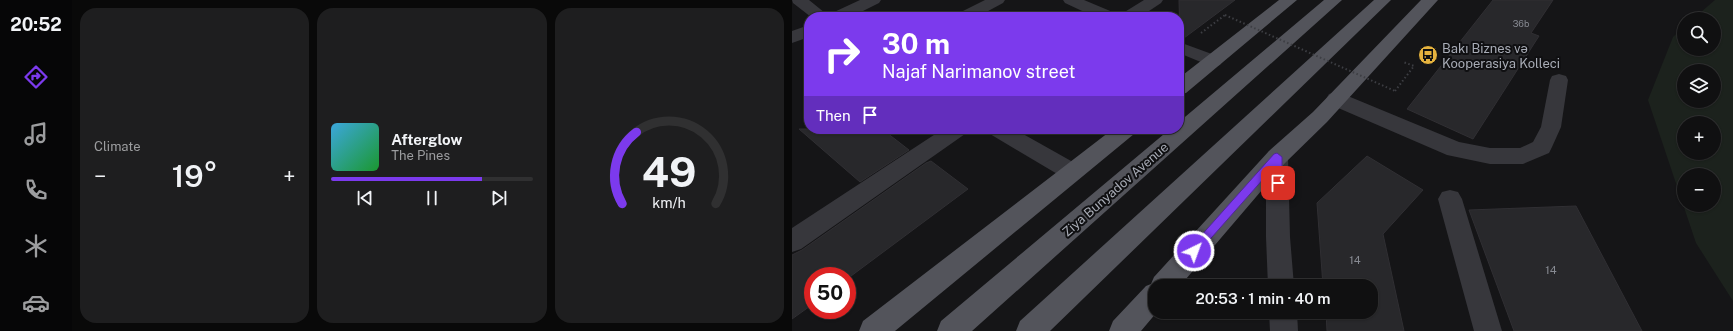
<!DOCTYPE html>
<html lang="en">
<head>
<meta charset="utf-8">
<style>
	:root { --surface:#101011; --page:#1e1e1f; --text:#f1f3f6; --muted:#9c9d9f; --line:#303031; --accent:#7c3aed }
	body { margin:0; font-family:"Public Sans",sans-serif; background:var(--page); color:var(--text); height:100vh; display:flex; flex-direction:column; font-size:15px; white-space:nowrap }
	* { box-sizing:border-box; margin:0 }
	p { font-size:13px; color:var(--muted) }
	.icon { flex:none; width:22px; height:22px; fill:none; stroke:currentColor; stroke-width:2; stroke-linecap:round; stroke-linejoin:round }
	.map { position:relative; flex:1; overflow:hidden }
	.panel { display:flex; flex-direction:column; gap:8px; padding:8px; background:#090909; width:720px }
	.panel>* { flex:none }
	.banner { position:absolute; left:12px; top:12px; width:380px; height:122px; border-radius:16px; box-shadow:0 1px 3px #0004,0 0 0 1px var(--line); background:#7c3aed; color:#fff; overflow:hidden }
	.fabs { position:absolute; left:885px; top:12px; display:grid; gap:8px }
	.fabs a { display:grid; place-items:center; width:44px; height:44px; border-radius:50%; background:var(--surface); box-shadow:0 1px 3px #0004,0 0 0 1px var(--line); font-size:20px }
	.speed { position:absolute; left:12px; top:267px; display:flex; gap:8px; font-size:20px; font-weight:700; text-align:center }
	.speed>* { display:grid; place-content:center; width:52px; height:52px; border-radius:50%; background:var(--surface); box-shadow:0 1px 3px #0004,0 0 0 1px var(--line); line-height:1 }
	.speed .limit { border:6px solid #d22; background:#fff; color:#111 }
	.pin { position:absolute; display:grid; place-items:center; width:34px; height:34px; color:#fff; margin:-17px; border-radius:8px; box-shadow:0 2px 6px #0006 }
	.me { position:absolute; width:44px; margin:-22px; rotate:42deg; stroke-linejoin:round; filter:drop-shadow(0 0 3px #0008) }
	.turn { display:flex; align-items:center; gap:14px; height:84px; padding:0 12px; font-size:18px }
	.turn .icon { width:52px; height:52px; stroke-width:2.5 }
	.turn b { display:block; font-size:28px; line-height:34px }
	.then { display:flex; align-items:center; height:38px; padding:0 12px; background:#0003; gap:8px; font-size:15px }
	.big { font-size:30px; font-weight:600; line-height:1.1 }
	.panel .tile { flex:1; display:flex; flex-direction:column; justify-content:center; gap:6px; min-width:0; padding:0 14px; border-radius:16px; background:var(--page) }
	.panel .dial { align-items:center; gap:0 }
	.dial svg { height:104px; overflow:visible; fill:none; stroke:var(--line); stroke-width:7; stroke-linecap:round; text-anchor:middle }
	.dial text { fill:var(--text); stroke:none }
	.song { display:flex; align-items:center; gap:12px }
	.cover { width:48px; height:48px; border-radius:6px; background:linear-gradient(135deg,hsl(200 70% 55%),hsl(130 70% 35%)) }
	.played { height:4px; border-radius:2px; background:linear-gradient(90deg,var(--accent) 75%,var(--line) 75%) }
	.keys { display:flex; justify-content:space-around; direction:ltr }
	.heat { display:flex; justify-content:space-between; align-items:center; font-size:22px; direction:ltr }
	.panel .tiles { flex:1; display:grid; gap:8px; grid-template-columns:repeat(3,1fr) }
	.trip { position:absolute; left:356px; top:279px; width:230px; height:40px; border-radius:16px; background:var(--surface); box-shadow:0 1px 3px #0004,0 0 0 1px var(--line); font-weight:600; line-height:40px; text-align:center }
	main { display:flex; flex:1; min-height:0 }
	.tab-bar { display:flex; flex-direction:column; width:72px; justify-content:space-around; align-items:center; background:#060607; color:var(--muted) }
	.tab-bar .icon { width:28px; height:28px }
	.tab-bar .current { color:var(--accent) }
	.tab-bar b { font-size:18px; color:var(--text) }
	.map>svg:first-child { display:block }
</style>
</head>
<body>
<main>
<nav class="tab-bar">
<b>20:52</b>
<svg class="icon current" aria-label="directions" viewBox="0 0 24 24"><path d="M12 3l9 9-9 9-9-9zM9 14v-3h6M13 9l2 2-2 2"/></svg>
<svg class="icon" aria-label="music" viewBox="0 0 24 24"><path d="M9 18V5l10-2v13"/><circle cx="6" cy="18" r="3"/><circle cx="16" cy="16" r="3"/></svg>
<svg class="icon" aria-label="phone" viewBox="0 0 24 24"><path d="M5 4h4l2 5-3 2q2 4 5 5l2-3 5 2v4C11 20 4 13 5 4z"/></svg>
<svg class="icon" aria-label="climate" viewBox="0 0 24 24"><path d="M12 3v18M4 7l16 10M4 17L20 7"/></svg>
<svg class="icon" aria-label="car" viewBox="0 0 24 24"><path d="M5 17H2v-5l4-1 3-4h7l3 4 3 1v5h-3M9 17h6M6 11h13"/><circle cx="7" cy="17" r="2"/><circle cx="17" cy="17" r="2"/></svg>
</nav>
<section class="panel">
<div class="tiles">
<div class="tile"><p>Climate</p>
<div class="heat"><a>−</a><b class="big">19°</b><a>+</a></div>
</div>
<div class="tile">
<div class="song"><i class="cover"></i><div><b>Afterglow</b><p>The Pines</p></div></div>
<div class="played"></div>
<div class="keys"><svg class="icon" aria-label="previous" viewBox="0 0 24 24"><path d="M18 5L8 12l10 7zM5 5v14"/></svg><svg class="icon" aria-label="pause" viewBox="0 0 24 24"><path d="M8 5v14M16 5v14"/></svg><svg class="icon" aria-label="next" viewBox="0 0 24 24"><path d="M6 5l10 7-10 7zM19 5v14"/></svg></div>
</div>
<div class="tile dial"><svg viewBox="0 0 100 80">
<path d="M14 69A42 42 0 1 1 86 69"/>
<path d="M14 69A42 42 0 0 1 25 14" stroke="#7c3aed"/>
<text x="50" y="56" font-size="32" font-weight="700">49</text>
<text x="50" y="72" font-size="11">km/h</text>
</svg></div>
</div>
</section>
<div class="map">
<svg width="941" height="331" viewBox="0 0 941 331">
	<rect width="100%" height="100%" fill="#151517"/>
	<!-- green -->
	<path fill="#1c221d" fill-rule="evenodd" d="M923 0H941V301L904 243 856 100 881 37 892 27V49H922V19H901ZM892 71H922V101H892ZM892 123H922V153H892ZM892 175H922V205H892Z"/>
	<!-- building -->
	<path fill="#28282b" stroke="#302f33" d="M387 0H443L388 41Z
		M701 0H761L739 33 747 36 681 139 615 109Z
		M7 129H90L117 150 68 182Z
		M575 156 631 190 591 234 612 331H535L534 312H579V286H531L525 203Z
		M139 161 176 189 55 279V276H21V304L0 319V255L10 250 134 163Z
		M784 206 850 331H722L677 210Z"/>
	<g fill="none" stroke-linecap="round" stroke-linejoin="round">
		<!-- path -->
		<path stroke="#3d3e43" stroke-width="2" stroke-dasharray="1.5 2.5" stroke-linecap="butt" d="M409 33 433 15
			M603 91 622 66 611 62"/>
		<!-- minor -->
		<path fill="#37373c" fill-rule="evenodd" d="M0 0H17L38 17 40 13 68 0H89L87 3 59 17H19L1 3Z
			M193 0H213L211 3 185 17H165L167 13Z
			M271 0H292L323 13 325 17H303L273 3Z
			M352 0H371L369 3 348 17H329L331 13Z
			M17 25V37L0 43V31Z
			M387 42 428 57 431 61 428 65 422 67 416 65 387 53Z
			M767 74 774 76 776 80 769 127 760 147 757 153 731 164H698L655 155 537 104 534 99 537 94 544 92 551 94 667 142 698 148H728L741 142 749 127 758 80 760 76Z
			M151 129H176L173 134 9 249 0 252V228Z
			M195 129H222L288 166 291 172 288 178 280 181 272 178 198 134Z
			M485 149 493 151 496 157 498 237 502 286H476L474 237V157L477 151Z
			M658 190 666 192 670 199 710 331H682L646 199 650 192Z
			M477 312H505L506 331H478Z"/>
		<!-- major -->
		<path fill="#53545b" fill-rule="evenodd" d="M487 0H505L394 93 387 94V78Z
			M532 0H550L180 331H145L149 321 378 129H387V122Z
			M582 0H599L258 331H224L228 321Z
			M629 0H646L535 122 493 163 388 286H363V312H365L349 331H317L321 321 354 286 359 284 362 277 477 151 521 112Z
			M321 129H345L342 134 103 331H67L71 321Z"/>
		<!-- path-bridge -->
		<path stroke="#3d3e43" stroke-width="2" stroke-dasharray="1.5 2.5" stroke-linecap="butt" d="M433 15 603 91"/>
	</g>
	<!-- route -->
	<path fill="#7c3aed" stroke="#51269a" d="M485 153 490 157V183L489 186H482L481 168 405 254 402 255 398 254 397 251 398 248 482 154Z"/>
	<!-- icons -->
	<defs>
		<g id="bus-disc" transform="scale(1)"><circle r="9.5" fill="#e6b33e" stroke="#101012"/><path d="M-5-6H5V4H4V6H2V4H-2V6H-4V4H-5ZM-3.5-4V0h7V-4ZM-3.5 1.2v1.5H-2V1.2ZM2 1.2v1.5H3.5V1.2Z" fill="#111"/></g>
	</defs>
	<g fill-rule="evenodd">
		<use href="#bus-disc" x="636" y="55"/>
	</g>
	<g text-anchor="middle" stroke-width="4" stroke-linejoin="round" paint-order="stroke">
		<!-- far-number labels -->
		<g font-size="9" fill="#878a92">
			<text x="729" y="27">36b</text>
		</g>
		<!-- number labels -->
		<g font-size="11" fill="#878a92">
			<text x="563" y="264">14</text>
			<text x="759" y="274">14</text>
		</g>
		<!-- poi labels -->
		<g font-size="13" fill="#a8acb6" stroke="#101012" text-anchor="start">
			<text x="650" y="53">Bakı Biznes və<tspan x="650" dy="15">Kooperasiya Kolleci</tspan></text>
		</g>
		<!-- street labels -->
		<g font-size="13" fill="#a8acb6" stroke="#101012">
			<text transform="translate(323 189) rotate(-41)" y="5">Ziya Bunyadov Avenue</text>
		</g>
	</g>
</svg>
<div class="fabs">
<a><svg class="icon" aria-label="search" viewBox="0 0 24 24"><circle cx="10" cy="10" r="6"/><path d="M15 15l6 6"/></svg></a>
<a><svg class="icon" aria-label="layers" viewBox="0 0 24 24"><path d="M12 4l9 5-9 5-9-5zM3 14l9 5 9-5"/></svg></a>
<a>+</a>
<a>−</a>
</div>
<div class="speed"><div class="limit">50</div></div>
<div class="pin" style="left:486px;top:183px;background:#d93025"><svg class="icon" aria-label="arrive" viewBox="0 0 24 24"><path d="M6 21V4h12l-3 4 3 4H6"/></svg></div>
<svg class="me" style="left:402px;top:251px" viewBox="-20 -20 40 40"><circle r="17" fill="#7c3aed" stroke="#fff" stroke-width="3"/><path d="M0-11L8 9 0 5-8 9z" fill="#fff"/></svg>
<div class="trip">20:53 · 1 min · 40 m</div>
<div class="banner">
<div class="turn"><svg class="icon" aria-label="right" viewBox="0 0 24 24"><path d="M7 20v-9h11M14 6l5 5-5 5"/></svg><div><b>30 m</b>Najaf Narimanov street</div></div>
<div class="then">Then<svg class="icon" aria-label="arrive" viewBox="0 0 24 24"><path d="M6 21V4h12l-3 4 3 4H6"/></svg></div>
</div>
</div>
</main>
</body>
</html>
